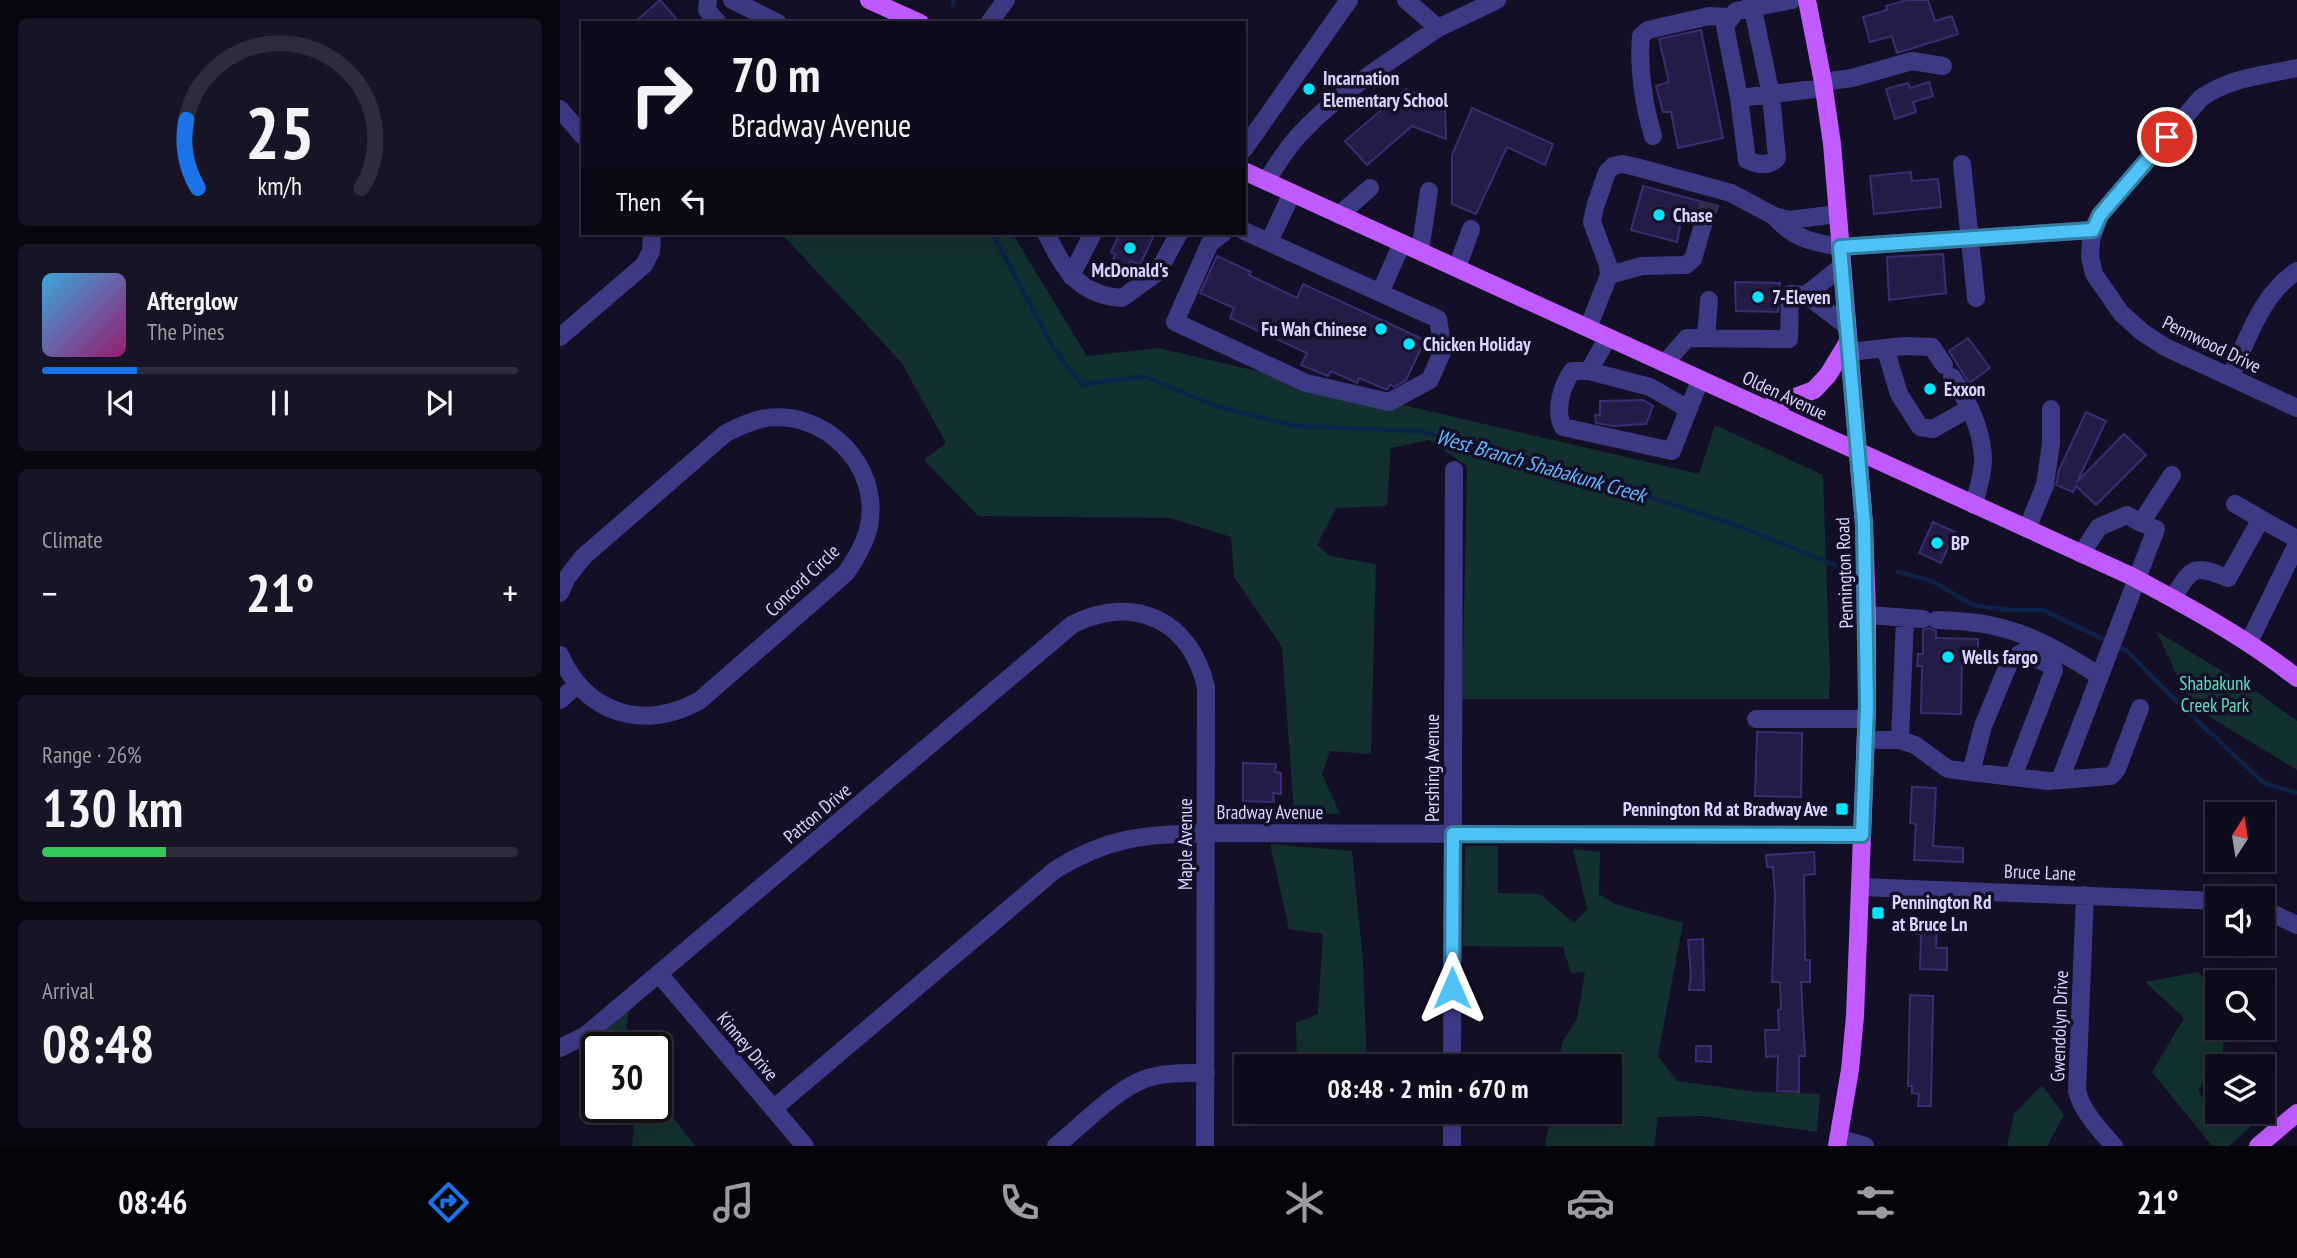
<!DOCTYPE html>
<html lang="en">
<head>
<meta charset="utf-8">
<style>
	:root { --surface:#0e0b1c; --page:#171425; --text:#f1f3f6; --muted:#9b9ba3; --line:#2e2b3b; --accent:#1a73e8 }
	body { margin:0; font-family:"PT Sans Narrow",sans-serif; background:var(--page); color:var(--text); height:100vh; display:flex; flex-direction:column; font-size:26px; white-space:nowrap }
	* { box-sizing:border-box; margin:0 }
	p { font-size:23px; color:var(--muted) }
	.icon { flex:none; width:38px; height:38px; fill:none; stroke:currentColor; stroke-width:2; stroke-linecap:round; stroke-linejoin:round }
	.map { position:relative; flex:1; overflow:hidden }
	.details { display:flex; flex-direction:column; gap:18px; padding:18px; background:#08060f; width:560px }
	.details>* { flex:none }
	.guide { position:absolute; left:21px; top:21px; width:665px; height:214px; border-radius:0px; box-shadow:0 7px 28px #0002,0 0 0 2px var(--line); background:#0e0b1c; color:var(--text); overflow:hidden }
	.needle { width:46px; rotate:12deg }
	.tools { position:absolute; left:1645px; top:802px; display:grid; gap:14px }
	.tools a { display:grid; place-items:center; width:70px; height:70px; border-radius:0px; background:var(--surface); box-shadow:0 7px 28px #0002,0 0 0 2px var(--line); font-size:35px }
	.speed { position:absolute; left:21px; top:1032px; display:flex; gap:14px; font-size:35px; font-weight:700; text-align:center }
	.speed>* { display:grid; place-content:center; width:91px; height:91px; border-radius:50%; background:var(--surface); box-shadow:0 7px 28px #0002,0 0 0 2px var(--line); line-height:1 }
	.speed .limit { border:4px solid #111; border-radius:10px; background:#fff; color:#111 }
	.pin { position:absolute; display:grid; place-items:center; width:60px; height:60px; color:#fff; margin:-30px; border:4px solid #fff; border-radius:50%; box-shadow:0 2px 7px #0007 }
	.me { position:absolute; width:77px; margin:-38px; rotate:0deg; stroke-linejoin:round; filter:drop-shadow(0 0 5px #0008) }
	.turn { display:flex; align-items:center; gap:24px; height:147px; padding:0 35px; font-size:32px }
	.turn .icon { width:91px; height:91px; stroke-width:2.5 }
	.turn b { display:block; font-size:49px; line-height:60px }
	.then { display:flex; align-items:center; height:66px; padding:0 35px; background:#0003; gap:14px; font-size:26px }
	.big { font-size:52px; font-weight:800; line-height:1.1 }
	.details .card { flex:1; display:flex; flex-direction:column; justify-content:center; gap:10px; min-width:0; padding:0 24px; border-radius:10px; background:var(--page) }
	.details .dial { align-items:center; gap:0 }
	.dial svg { height:182px; overflow:visible; fill:none; stroke:var(--line); stroke-width:7; stroke-linecap:round; text-anchor:middle }
	.dial text { fill:var(--text); stroke:none }
	.song { display:flex; align-items:center; gap:21px }
	.cover { width:84px; height:84px; border-radius:10px; background:linear-gradient(135deg,hsl(200 70% 55%),hsl(320 70% 35%)) }
	.played { height:7px; border-radius:4px; background:linear-gradient(90deg,var(--accent) 20%,var(--line) 20%) }
	.keys { display:flex; justify-content:space-around; direction:ltr }
	.heat { display:flex; justify-content:space-between; align-items:center; font-size:38px; direction:ltr }
	.charge { height:10px; border-radius:5px; background:linear-gradient(90deg,#34c759 26%,var(--line) 0) }
	.trip { position:absolute; left:674px; top:1054px; width:388px; height:70px; border-radius:0px; background:var(--surface); box-shadow:0 7px 28px #0002,0 0 0 2px var(--line); font-weight:800; line-height:70px; text-align:center }
	.tabs { display:flex; height:112px; justify-content:space-around; align-items:center; background:#06040b; color:var(--muted) }
	.tabs .icon { width:49px; height:49px }
	.tabs .on { color:var(--accent) }
	.tabs b { font-size:32px; color:var(--text) }
	main { display:flex; flex:1; min-height:0 }
	.map>svg:first-child { display:block }
</style>
</head>
<body>
<main>
<section class="details">
<div class="card dial"><svg viewBox="0 0 100 80">
<path d="M14 69A42 42 0 1 1 86 69"/>
<path d="M14 69A42 42 0 0 1 9 39" stroke="#1a73e8"/>
<text x="50" y="56" font-size="32" font-weight="700">25</text>
<text x="50" y="72" font-size="11">km/h</text>
</svg></div>
<div class="card">
<div class="song"><i class="cover"></i><div><b>Afterglow</b><p>The Pines</p></div></div>
<div class="played"></div>
<div class="keys"><svg class="icon" aria-label="previous" viewBox="0 0 24 24"><path d="M18 5L8 12l10 7zM5 5v14"/></svg><svg class="icon" aria-label="pause" viewBox="0 0 24 24"><path d="M8 5v14M16 5v14"/></svg><svg class="icon" aria-label="next" viewBox="0 0 24 24"><path d="M6 5l10 7-10 7zM19 5v14"/></svg></div>
</div>
<div class="card"><p>Climate</p>
<div class="heat"><a>−</a><b class="big">21°</b><a>+</a></div>
</div>
<div class="card"><p>Range · 26%</p><b class="big">130 km</b><div class="charge"></div></div>
<div class="card"><p>Arrival</p><b class="big">08:48</b></div>
</section>
<div class="map">
<svg width="1737" height="1146" viewBox="0 0 1737 1146">
	<rect width="100%" height="100%" fill="#130f26"/>
	<!-- green -->
	<path fill="#12302f" d="M221 233H452L527 356 598 348 1139 474 1155 425 1263 475 1270 674 1269 699H902L907 466 869 440 831 448 827 506 776 508 757 545 770 556 816 564 811 754 770 751 762 774 780 814 734 813 722 647 674 577 671 537 610 518 418 516 364 460 386 443 341 362Z
		M1596 631 1700 694 1737 721V770L1632 706Z
		M710 844 792 851 803 961 807 1066H737L736 1023 758 1014 763 934 729 929Z
		M905 846H938V893L980 894 1014 923 1027 909 1013 849 1040 852 1039 894 1055 904 1123 923 1098 1056 1117 1081 1197 1092 1260 1094 1257 1132 1142 1116 1098 1117 1094 1146H985L991 1111H1050V1066H998L1002 1043 1017 1019 1025 972 1011 973 1003 947 903 946Z
		M1637 972 1657 987V1027H1663V1055L1638 1090 1658 1122 1673 1111H1703V1092L1715 1105 1669 1146H1652L1592 1072 1624 1018 1585 982Z
		M69 1009 63 1048H37V1057L30 1046Z
		M1482 1085 1504 1115 1487 1146H1447L1454 1114Z
		M96 1094 135 1146H72L75 1114 71 1108H96Z"/>
	<g fill="none" stroke-linecap="round" stroke-linejoin="round">
		<!-- stream -->
		<path stroke="#0c2248" stroke-width="4.5" d="M393 5V0
			M432 233 494 349 522 385 583 376 658 407 734 426 858 431 946 452 1173 524 1280 567
			M1338 572 1372 581 1413 605 1449 610H1483L1547 641
			M1554 645 1567 651 1608 693 1704 783 1737 793"/>
	</g>
	<!-- building -->
	<path fill="#241b47" stroke="#3b2d73" stroke-width="2" d="M100 0 120 23H74Z
		M1347 0H1368L1375 21 1392 16 1398 34 1337 53 1332 36 1310 42 1303 17 1327 10 1326 6Z
		M1141 30 1163 138 1118 148 1111 112H1103L1096 86 1109 82 1099 39Z
		M1369 82 1373 96 1353 102 1356 112 1335 119 1326 89 1348 83 1350 88Z
		M846 89 885 108 886 139 852 126 807 165 785 141Z
		M912 108 993 144 985 165 947 147 916 214 892 204V155Z
		M1351 172 1352 181 1378 179 1381 207 1314 214 1310 176Z
		M1083 186 1158 206 1155 214 1148 207 1138 209 1134 215 1123 212 1117 242 1071 230Z
		M560 233H595L580 265 570 261 567 268 553 261 555 254 551 252Z
		M1383 254 1386 293 1329 300 1327 257Z
		M657 256 691 272 689 275 737 298 743 284 865 340 846 380 834 387 830 384 827 390 799 378 797 383 771 371 768 376 741 365 747 353 670 318 674 308 640 293Z
		M1175 282 1220 283 1218 312 1176 311Z
		M1408 338 1430 368 1409 383 1389 351Z
		M1083 400 1093 406 1086 424 1053 426 1036 423 1035 415H1040V401Z
		M1526 412 1546 421 1517 482 1564 434 1586 455 1536 505 1516 486 1513 492 1496 485 1499 470Z
		M1373 522 1395 532 1381 563 1359 553Z
		M1369 628 1376 631V638L1418 639V661H1402L1401 714 1361 713 1362 666H1357L1358 654H1363V630Z
		M1197 732 1242 733 1241 797 1195 796Z
		M683 763 716 764 715 772 721 773V794L713 793 714 802 683 801Z
		M1352 787 1376 788 1373 846 1403 848V862L1354 860 1356 824 1350 823Z
		M1254 852 1255 874 1244 875 1245 960H1250V982H1241L1245 1056H1239V1092L1217 1091 1218 1056 1206 1057 1205 1030H1219L1218 1010 1221 1009 1220 982H1212L1215 895 1213 867H1207L1206 855Z
		M1354 920 1377 921 1376 948H1387V970L1360 969 1361 934H1354Z
		M1143 939 1144 990H1129L1131 975 1128 940Z
		M1350 995 1373 996 1371 1106H1358L1359 1094 1352 1093V1086H1348Z
		M1136 1046H1151V1062L1136 1061Z"/>
	<g fill="none" stroke-linecap="round" stroke-linejoin="round">
		<!-- minor-tunnel -->
		<path stroke="#312d47" stroke-width="18" stroke-dasharray="18 9" stroke-linecap="butt" d="M1145 218 1148 203"/>
		<!-- minor -->
		<path stroke="#3d3a85" stroke-width="18" d="M148 0 147 10 158 23
			M172 0 218 23
			M846 0 878 28 937 0
			M1232 0 1176 11 1165 26 1179 98 1264 88
			M429 23 446 0
			M1737 68C1704 75 1668 78 1641 98L1540 215 1531 240 1530 257 1534 274 1561 313 1582 332 1605 347 1737 408
			M1263 82 1292 78 1352 61 1383 66
			M1179 98 1187 160C1198 165 1209 167 1217 158L1211 95 1191 0
			M0 109 23 136
			M1093 136C1084 106 1078 68 1081 36L1088 30 1149 16 1169 17
			M684 149 789 0
			M1402 164 1416 298
			M706 181C717 165 727 147 741 133 778 93 833 59 878 28
			M1278 214 1229 220 1214 216C1234 239 1251 242 1280 247L1533 230
			M779 215 810 188
			M486 233C504 269 518 295 562 298L598 272 619 233
			M663 233 650 243 615 322 746 383 829 402 870 380 883 350 878 319 684 231
			M709 242 732 193
			M860 251 869 191
			M897 268 911 229
			M1049 275 1082 266 1126 265 1133 259 1145 218
			M511 276 533 233
			M821 291 842 243
			M1246 295 1282 266
			M1028 328 1049 275 1048 265 1032 222 1035 207 1047 172 1053 166 1062 164 1076 167 1171 193 1214 216
			M0 337 84 265 91 251 92 233
			M1048 337 1029 371H1012C1002 386 994 410 1003 427L1112 451 1140 380
			M1146 338 1149 300
			M1325 348 1339 394 1360 427 1373 429 1410 408
			M1289 352 1344 346 1372 347 1384 365
			M1105 363 1127 338 1229 339 1230 294 1246 295 1287 326
			M1029 371 1090 387 1128 409
			M1392 377C1408 401 1423 431 1423 461 1423 475 1417 491 1414 505
			M1670 377C1687 341 1701 294 1737 271
			M1675 504 1701 519
			M1467 529 1485 485 1491 443V409
			M1521 554 1539 527 1567 515 1581 523
			M0 593 6 579 23 557 166 433C178 427 189 422 201 419 263 407 321 464 309 526 305 544 296 559 285 574L139 701C83 731 26 714 0 655
			M1613 598C1632 567 1633 564 1668 578L1701 519 1737 539
			M1307 615 1363 619
			M1377 620C1398 621 1421 622 1442 628 1478 637 1509 657 1540 676
			M1689 642 1737 544
			M0 700 17 685
			M1196 719H1306
			M1306 740H1340L1355 745 1388 769 1411 772 1423 726 1450 661 1463 652 1492 666 1494 670 1453 777
			M1340 740 1345 618
			M1411 772 1488 781 1551 776 1557 769 1580 708
			M1500 780 1596 529 1581 523 1612 475
			M1300 887 1657 901
			M1525 895 1517 1091C1523 1113 1539 1129 1554 1146
			M1703 909 1737 925
			M99 974 245 1146
			M0 1048 26 1035 513 624C575 594 630 620 646 687L645 1146
			M892 1066 894 470
			M213 1109 495 870C549 836 585 835 646 833L1302 835
			M1278 1138 1305 1146
			M496 1146C521 1126 556 1089 585 1079 604 1072 626 1073 646 1073
			M892 1146V1111"/>
		<!-- major -->
		<path stroke="#c25bff" stroke-width="18" d="M309 0 360 23
			M1247 0 1263 82 1272 144 1304 524 1307 615V707L1295 1016 1290 1070 1277 1146
			M684 171 1571 576C1629 607 1685 637 1737 678
			M1204 409 1254 390 1268 375 1288 342
			M1698 1146 1737 1113"/>
	</g>
	<g fill="none" stroke-linecap="round" stroke-linejoin="round">
		<!-- route casing -->
		<g stroke="#337fa1" stroke-width="18">
			<path id="route" d="M892 988 893 834 1302 835 1307 707 1304 524 1280 247 1533 230 1540 215 1607 137"/>
		</g>
		<!-- route -->
		<use href="#route" stroke="#4fc3f7" stroke-width="12"/>
	</g>
	<!-- markers -->
	<g fill="#00e5ff" stroke="#130f26" stroke-width="2.5">
		<circle cx="749" cy="89" r="7"/>
		<circle cx="1099" cy="215" r="7"/>
		<circle cx="570" cy="248" r="7"/>
		<circle cx="1198" cy="297" r="7"/>
		<circle cx="821" cy="329" r="7"/>
		<circle cx="849" cy="344" r="7"/>
		<circle cx="1370" cy="389" r="7"/>
		<circle cx="1377" cy="543" r="7"/>
		<circle cx="1388" cy="657" r="7"/>
		<rect x="1275" y="802" width="14" height="14" rx="3.5"/>
		<rect x="1311" y="906" width="14" height="14" rx="3.5"/>
	</g>
	<g text-anchor="middle" stroke-width="7" stroke-linejoin="round" paint-order="stroke">
		<!-- poi labels -->
		<g font-size="19" font-weight="bold" fill="#d9d4ff" stroke="#130f26" text-anchor="start">
			<text x="763" y="85">Incarnation<tspan x="763" dy="22">Elementary School</tspan></text>
			<text x="1113" y="222">Chase</text>
			<text x="570" y="277" text-anchor="middle">McDonald's</text>
			<text x="1212" y="304">7-Eleven</text>
			<text x="807" y="336" text-anchor="end">Fu Wah Chinese</text>
			<text x="863" y="351">Chicken Holiday</text>
			<text x="1384" y="396">Exxon</text>
			<text x="1391" y="550">BP</text>
			<text x="1402" y="664">Wells fargo</text>
			<text x="1268" y="816" text-anchor="end">Pennington Rd at Bradway Ave</text>
			<text x="1332" y="909">Pennington Rd<tspan x="1332" dy="22">at Bruce Ln</tspan></text>
		</g>
		<!-- street labels -->
		<g font-size="19" fill="#d9d4ff" stroke="#130f26">
			<text transform="translate(1652 344) rotate(26)" y="7">Pennwood Drive</text>
			<text transform="translate(1225 395) rotate(25)" y="7">Olden Avenue</text>
			<text transform="translate(1284 573) rotate(-92)" y="7">Pennington Road</text>
			<text transform="translate(242 580) rotate(-44)" y="7">Concord Circle</text>
			<text transform="translate(872 768) rotate(-90)" y="7">Pershing Avenue</text>
			<text x="710" y="819">Bradway Avenue</text>
			<text transform="translate(257 813) rotate(-40)" y="7">Patton Drive</text>
			<text transform="translate(625 844) rotate(-90)" y="7">Maple Avenue</text>
			<text transform="translate(1480 872) rotate(2)" y="7">Bruce Lane</text>
			<text transform="translate(1499 1026) rotate(-88)" y="7">Gwendolyn Drive</text>
			<text transform="translate(188 1046) rotate(50)" y="7">Kinney Drive</text>
		</g>
		<!-- park labels -->
		<g font-size="19" fill="#5fe0c0" stroke="#130f26">
			<text x="1655" y="690">Shabakunk<tspan x="1655" dy="22">Creek Park</tspan></text>
		</g>
		<!-- water labels -->
		<g font-size="21" font-style="italic" fill="#62b6ff" stroke="#130f26">
			<text transform="translate(981 466) rotate(16)" y="7">West Branch Shabakunk Creek</text>
		</g>
	</g>
</svg>
<div class="tools">
<a><svg class="needle" viewBox="-14 -14 28 28"><path d="M0-13l5 13h-10z" fill="#e53935"/><path d="M0 13l5-13h-10z" fill="#9b9ba3"/></svg></a>
<a><svg class="icon" aria-label="sound" viewBox="0 0 24 24"><path d="M4 9h4l5-4v14l-5-4H4zM17 9q2 3 0 6"/></svg></a>
<a><svg class="icon" aria-label="search" viewBox="0 0 24 24"><circle cx="10" cy="10" r="6"/><path d="M15 15l6 6"/></svg></a>
<a><svg class="icon" aria-label="layers" viewBox="0 0 24 24"><path d="M12 4l9 5-9 5-9-5zM3 14l9 5 9-5"/></svg></a>
</div>
<div class="speed"><div class="limit">30</div></div>
<div class="pin" style="left:1607px;top:137px;background:#d93025"><svg class="icon" aria-label="arrive" viewBox="0 0 24 24"><path d="M6 21V4h12l-3 4 3 4H6"/></svg></div>
<svg class="me" style="left:892px;top:988px" viewBox="-20 -20 40 40"><path d="M0-17L14 15 0 8-14 15z" fill="#4fc3f7" stroke="#fff" stroke-width="4"/></svg>
<div class="trip">08:48 · 2 min · 670 m</div>
<div class="guide">
<div class="turn"><svg class="icon" aria-label="right" viewBox="0 0 24 24"><path d="M7 20v-9h11M14 6l5 5-5 5"/></svg><div><b>70 m</b>Bradway Avenue</div></div>
<div class="then">Then<svg class="icon" aria-label="left" viewBox="0 0 24 24"><path d="M17 20v-9H6M10 6l-5 5 5 5"/></svg></div>
</div>
</div>
</main>
<nav class="tabs">
<b>08:46</b>
<svg class="icon on" aria-label="directions" viewBox="0 0 24 24"><path d="M12 3l9 9-9 9-9-9zM9 14v-3h6M13 9l2 2-2 2"/></svg>
<svg class="icon" aria-label="music" viewBox="0 0 24 24"><path d="M9 18V5l10-2v13"/><circle cx="6" cy="18" r="3"/><circle cx="16" cy="16" r="3"/></svg>
<svg class="icon" aria-label="phone" viewBox="0 0 24 24"><path d="M5 4h4l2 5-3 2q2 4 5 5l2-3 5 2v4C11 20 4 13 5 4z"/></svg>
<svg class="icon" aria-label="climate" viewBox="0 0 24 24"><path d="M12 3v18M4 7l16 10M4 17L20 7"/></svg>
<svg class="icon" aria-label="car" viewBox="0 0 24 24"><path d="M5 17H2v-5l4-1 3-4h7l3 4 3 1v5h-3M9 17h6M6 11h13"/><circle cx="7" cy="17" r="2"/><circle cx="17" cy="17" r="2"/></svg>
<svg class="icon" aria-label="filters" viewBox="0 0 24 24"><path d="M4 7h16M4 17h16"/><circle cx="9" cy="7" r="2"/><circle cx="15" cy="17" r="2"/></svg>
<b>21°</b>
</nav>
</body>
</html>
